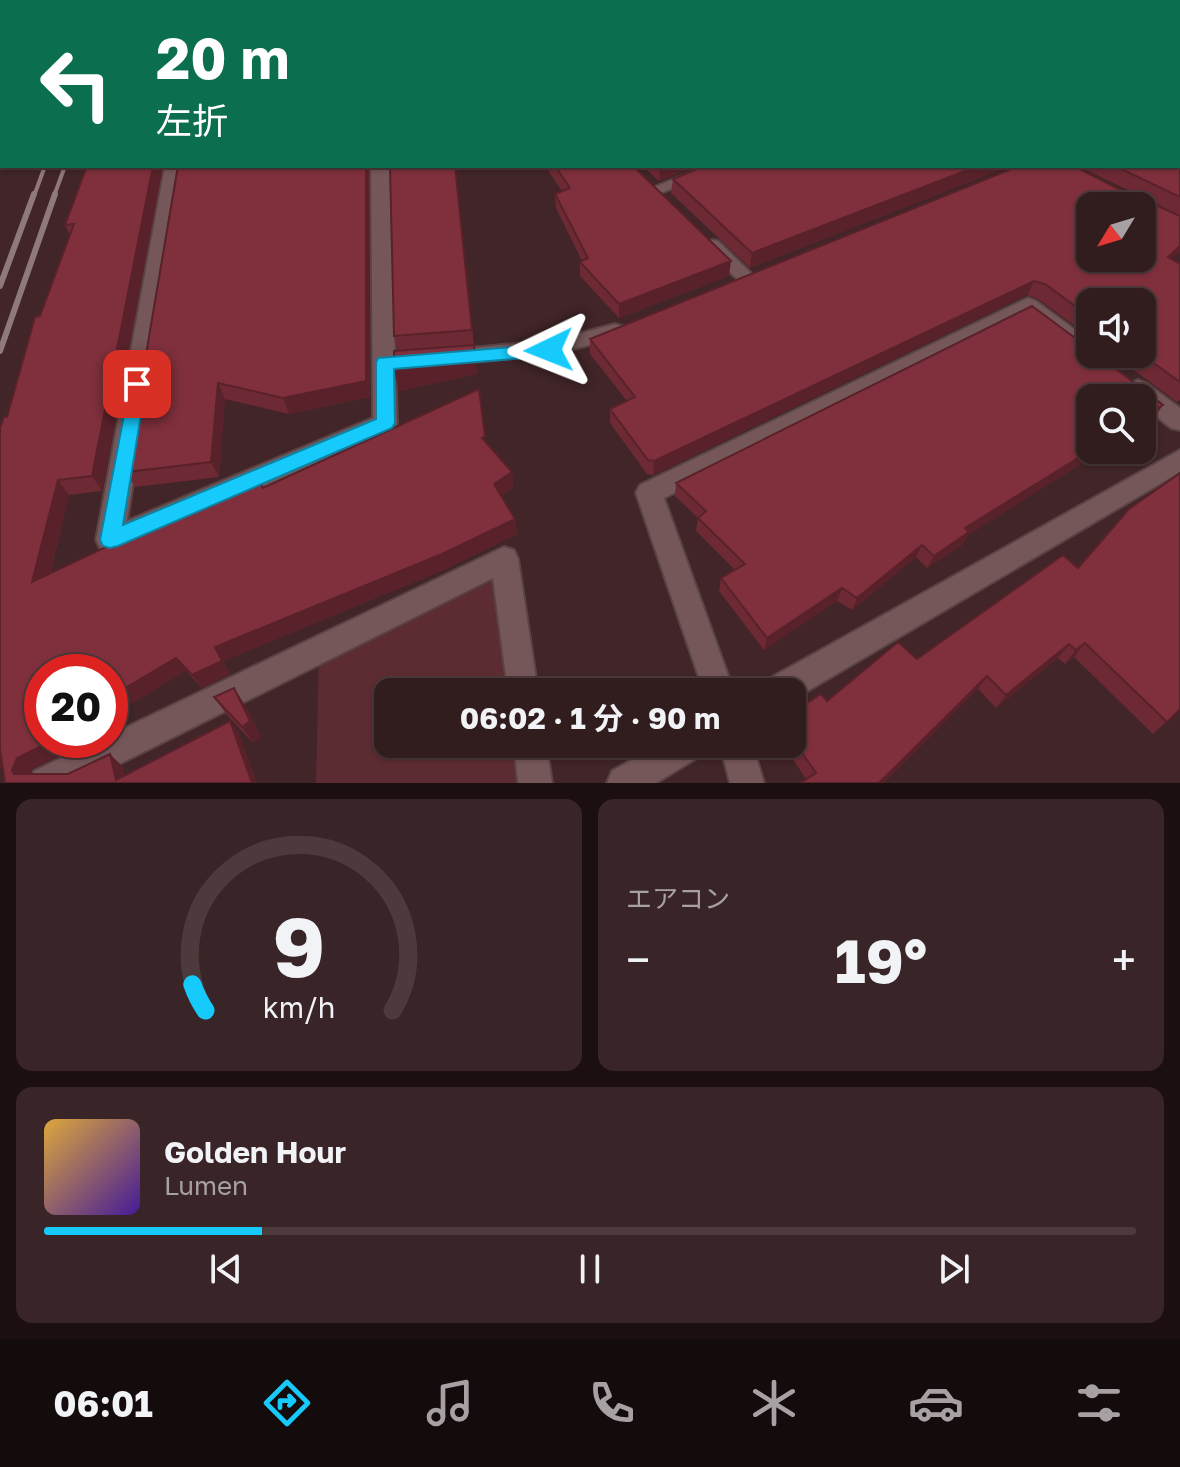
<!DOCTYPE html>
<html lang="ja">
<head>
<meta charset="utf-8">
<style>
	:root { --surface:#311c1e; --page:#392527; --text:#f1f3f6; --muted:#a8a1a4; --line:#4c3a3c; --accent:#16cafb }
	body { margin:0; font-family:"Golos Text","Noto Sans JP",sans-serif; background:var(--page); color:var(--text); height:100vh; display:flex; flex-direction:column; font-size:30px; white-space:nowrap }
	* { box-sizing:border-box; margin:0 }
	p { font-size:26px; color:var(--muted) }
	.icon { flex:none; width:44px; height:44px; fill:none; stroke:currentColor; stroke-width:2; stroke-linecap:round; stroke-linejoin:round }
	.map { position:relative; height:783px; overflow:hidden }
	.drawer { display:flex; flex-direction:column; gap:16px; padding:16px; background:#1b0f10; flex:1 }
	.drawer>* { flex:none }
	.hud { position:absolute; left:0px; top:0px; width:1180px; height:168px; box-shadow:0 2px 6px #0004,0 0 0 2px var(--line); background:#0b6e4f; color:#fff; overflow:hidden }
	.needle { width:52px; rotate:232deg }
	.controls { position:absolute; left:1076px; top:192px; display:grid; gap:16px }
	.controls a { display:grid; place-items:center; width:80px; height:80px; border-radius:16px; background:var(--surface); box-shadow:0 2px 6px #0004,0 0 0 2px var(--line); font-size:40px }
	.speed { position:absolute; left:24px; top:654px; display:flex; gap:16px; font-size:40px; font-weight:700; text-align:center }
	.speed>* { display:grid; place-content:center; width:104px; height:104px; border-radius:50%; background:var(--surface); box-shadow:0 2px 6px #0004,0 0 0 2px var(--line); line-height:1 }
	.speed .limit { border:12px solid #d22; background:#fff; color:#111 }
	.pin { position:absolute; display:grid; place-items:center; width:68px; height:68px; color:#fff; margin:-34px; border-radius:16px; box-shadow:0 4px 12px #0006 }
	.me { position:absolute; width:88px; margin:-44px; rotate:268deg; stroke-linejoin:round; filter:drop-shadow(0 0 6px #0008) }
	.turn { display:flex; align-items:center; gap:28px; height:168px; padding:0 24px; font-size:36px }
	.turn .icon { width:104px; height:104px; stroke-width:2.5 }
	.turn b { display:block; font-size:56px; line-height:68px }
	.big { font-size:60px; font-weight:700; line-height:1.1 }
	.drawer .widget { flex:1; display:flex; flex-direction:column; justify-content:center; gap:12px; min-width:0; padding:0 28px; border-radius:16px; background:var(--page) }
	.drawer .dial { align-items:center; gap:0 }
	.dial svg { height:208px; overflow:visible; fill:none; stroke:var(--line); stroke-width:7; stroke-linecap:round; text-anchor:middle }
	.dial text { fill:var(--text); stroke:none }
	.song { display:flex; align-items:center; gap:24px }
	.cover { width:96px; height:96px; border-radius:12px; background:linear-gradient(135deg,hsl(40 70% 55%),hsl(260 70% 35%)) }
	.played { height:8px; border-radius:4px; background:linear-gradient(90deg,var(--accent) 20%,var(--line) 20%) }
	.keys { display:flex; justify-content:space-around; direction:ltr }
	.heat { display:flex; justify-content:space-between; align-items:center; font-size:44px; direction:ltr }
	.drawer .tiles { flex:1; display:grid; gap:16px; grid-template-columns:1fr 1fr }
	.widget:last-child { grid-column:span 2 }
	.trip { position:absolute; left:374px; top:678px; width:432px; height:80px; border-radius:16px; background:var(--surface); box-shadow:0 2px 6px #0004,0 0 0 2px var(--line); font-weight:700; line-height:80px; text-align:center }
	.dock { display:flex; height:128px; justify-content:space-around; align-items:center; background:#140b0c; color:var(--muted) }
	.dock .icon { width:56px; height:56px }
	.dock .on { color:var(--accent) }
	.dock b { font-size:36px; color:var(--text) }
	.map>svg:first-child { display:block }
</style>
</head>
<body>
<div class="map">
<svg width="1180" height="783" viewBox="0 0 1180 783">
	<rect width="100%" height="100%" fill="#412528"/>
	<!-- green -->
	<path fill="#5c2c32" d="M504 559 523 692H388V744H530L535 783H316L319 652Z"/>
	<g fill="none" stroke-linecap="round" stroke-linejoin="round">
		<!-- lane casing -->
		<g stroke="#594345" stroke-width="4">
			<path id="lane" d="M706 166H729L661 193 655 195 647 190Z
				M712 240 718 241 752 274 755 278 752 282H740L706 249 703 245Z
				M615 324 622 326 624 331 622 336 555 354 451 364 441 357 451 350 555 340Z"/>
		</g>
		<!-- street casing -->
		<g stroke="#594345" stroke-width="4">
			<path id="street" d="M165 166H183L127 521 373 418 371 166H389L397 423 394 430 110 552 100 548 96 540Z
				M1028 298 1036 301 1090 341V354H1101L1098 359 1090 361 1082 359 1026 316 664 498 734 692H704L636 493 640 485Z
				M1138 380 1146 383 1180 408V430L1171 428 1142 405V398L1130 395 1126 389 1130 383Z
				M1180 450V472L792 700V692H761L765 681Z
				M504 547 514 550 518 559 538 692H508L493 578 81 783H29L34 771 99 740H110V735Z
				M514 744H546L552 783H518Z
				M660 744H707L702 755 656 783H607L612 771Z
				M720 744H752L764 783H730Z"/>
		</g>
		<!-- lane -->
		<use href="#lane" fill="#765759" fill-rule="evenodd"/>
		<!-- street -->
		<use href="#street" fill="#765759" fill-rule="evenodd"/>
		<!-- rail-far1 -->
		<path stroke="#90797b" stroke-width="4" d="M34 196 45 166
			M54 196 65 166"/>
		<!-- rail -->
		<path stroke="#90797b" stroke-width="6" d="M0 286 34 194
			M0 351 55 194"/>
	</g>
	<!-- wall -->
	<path fill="#6d2934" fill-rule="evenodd" d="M908 0H1180V252L1172 259 1180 264V400L1177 402 1112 354H1142L1090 302V337L1038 299 1027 295 653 475 647 474 610 423V409L627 401 590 354V339L1128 194H1136L1078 166H1178V2H913ZM1147 200 1173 212 1147 201Z
		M87 166H163L102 491 69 495 50 574 208 499 211 505 263 488 486 442 512 472 513 488 501 496 515 519 517 534 446 569 223 661 230 674 202 688 186 671 110 672 31 770 29 774H68L122 766 124 776 230 721 239 734 257 783H5L3 767 0 768V428L7 417 40 316 70 235 65 225Z
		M177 166 370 397 289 414 225 399 219 477 135 487 126 472Z
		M455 166 477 374 399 391 398 351 394 336Z
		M545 166H633L729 276 619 318 580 276V262L582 261 556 208 555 194 562 191Z
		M643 166H697L659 181Z
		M1010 166 750 268 671 193 673 179Z
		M1154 418 1090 450H1103L968 535 962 545 927 568 916 557 852 610 837 601 764 650 719 591 721 578 735 570 696 531 698 518 675 496 676 483Z
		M1063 555 1180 709 1153 734 1074 657 1065 664 1058 658 996 708 978 689 806 779 783 744H792V713L827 701 917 659Z
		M214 697 245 705 261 737 253 743 226 714Z"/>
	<!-- shaded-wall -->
	<path fill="#59222a" d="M854 0H878L874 2H849Z
		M153 166H163L102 491 92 476Z
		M366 166H369L370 397 289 414 283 398Z
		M660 166H697L659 181Z
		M978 166H1010L750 268 752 253Z
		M1180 246V252L1159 271 1168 257Z
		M731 261 729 276 619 318V304Z
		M1034 281 1027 295 653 475 654 461Z
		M475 354 477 374 399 391 394 370Z
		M218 383 225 399 219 477 211 462Z
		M1163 405 1154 418 1142 426V418Z
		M1091 450H1103L968 535 962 545 927 568 934 556 965 528Z
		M512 472 513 488 496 499 494 484Z
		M58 480 69 495 44 596 32 582Z
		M515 519 517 534 446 569 223 661 230 674 202 688 192 675 215 647Z
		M922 545 916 557 852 610 857 598Z
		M842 588 837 601 764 650 767 638Z
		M1085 643 1074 657 1065 664 1076 650Z
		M1069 644 1058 658 996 708 1006 695Z
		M176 658 186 671 110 717V697Z
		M987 676 978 689 884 783H878Z
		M234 688 245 705 261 737 253 743 242 727Z
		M110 717 113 730 110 734Z
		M230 721 239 734 257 783H252Z
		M54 740H92L31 770 26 782 14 774 12 770 17 758Z
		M0 749 15 760 0 768Z
		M110 754 122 766 126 783 116 780Z"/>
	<!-- building -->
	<path fill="#7f303c" stroke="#59222a" stroke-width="2" fill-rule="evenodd" d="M176 0H179L180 2 187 0H436V2H169Z
		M521 0H646L649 2H522Z
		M664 0H854L849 2H659Z
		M940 0H1180V197L1115 166H1178V2H944Z
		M87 166H153L92 476 58 480 32 582 208 499V507L260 483 263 488 479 389 485 436 482 438 512 472 494 484 515 519 442 554 215 647 222 661 192 675 176 658 110 697V672H42V740H54L17 758 12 770 14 774H68L110 754 116 780 230 721 252 783H5L0 749V428L4 417H7L35 317 40 316 74 224 65 225Z
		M178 166H366V381L283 398 218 383 211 462 126 472Z
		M390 166H455L472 330 394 336Z
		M555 166H633L731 261 619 304 580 262 588 258 555 194 570 188Z
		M704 166H978L752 253 673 179Z
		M1019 166H1074L1128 194H1147V201L1180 216V246L1168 257 1180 264V382L1141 354H1142V302H1090V317L1045 284 1034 281 654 461 648 460 610 409 635 397 590 339ZM1090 206H1142V258H1090Z
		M1032 306 1090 349V354H1096L1140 387H1148L1149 394 1163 405 1142 418V398H1090L1091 450 965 528 969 532 934 556 922 545 857 598 842 588 767 638 721 578 745 564 698 518 706 511 676 483Z
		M474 345 475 354 394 370V351Z
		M1180 473V709L1167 722 1085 643 1076 650 1069 644 1006 695 987 676 882 780 878 783H800L816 773 792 738V713L821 694 827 701 898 642 917 659 1063 555 1078 568 1129 509Z
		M234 688 250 721 242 727 214 697Z"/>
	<!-- route -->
	<path fill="#16cafb" stroke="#0e83a3" stroke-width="2" d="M549 344 558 350 549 356 394 369 395 423 392 428 118 546 110 548 103 546 100 540 131 379 137 377 146 384 123 525 376 419V363L378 358Z"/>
</svg>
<div class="controls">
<a><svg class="needle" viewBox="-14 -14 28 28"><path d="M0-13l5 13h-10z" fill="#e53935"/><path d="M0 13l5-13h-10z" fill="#a8a1a4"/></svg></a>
<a><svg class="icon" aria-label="sound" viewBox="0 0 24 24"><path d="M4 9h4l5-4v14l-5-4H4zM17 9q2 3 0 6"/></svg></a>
<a><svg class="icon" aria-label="search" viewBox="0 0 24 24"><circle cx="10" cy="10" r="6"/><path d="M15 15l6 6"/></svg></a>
</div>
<div class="speed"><div class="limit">20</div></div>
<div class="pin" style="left:137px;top:384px;background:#d93025"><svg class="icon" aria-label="arrive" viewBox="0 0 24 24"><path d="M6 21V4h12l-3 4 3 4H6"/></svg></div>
<svg class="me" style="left:549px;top:350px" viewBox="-20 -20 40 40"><path d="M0-17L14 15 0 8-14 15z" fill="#16cafb" stroke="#fff" stroke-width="4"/></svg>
<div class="trip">06:02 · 1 分 · 90 m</div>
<div class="hud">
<div class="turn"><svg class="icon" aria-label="left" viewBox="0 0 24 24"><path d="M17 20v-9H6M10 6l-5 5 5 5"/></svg><div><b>20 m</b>左折</div></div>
</div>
</div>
<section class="drawer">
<div class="tiles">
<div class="widget dial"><svg viewBox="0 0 100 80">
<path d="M14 69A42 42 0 1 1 86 69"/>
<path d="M14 69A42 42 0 0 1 9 59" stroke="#16cafb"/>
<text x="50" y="56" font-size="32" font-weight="700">9</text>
<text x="50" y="72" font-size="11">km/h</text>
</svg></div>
<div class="widget"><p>エアコン</p>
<div class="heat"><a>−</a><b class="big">19°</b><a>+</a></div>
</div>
<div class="widget">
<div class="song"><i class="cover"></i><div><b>Golden Hour</b><p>Lumen</p></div></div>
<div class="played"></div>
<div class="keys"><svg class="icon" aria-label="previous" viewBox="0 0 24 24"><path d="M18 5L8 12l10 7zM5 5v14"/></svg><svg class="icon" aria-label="pause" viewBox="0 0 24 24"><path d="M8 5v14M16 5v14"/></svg><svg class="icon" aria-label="next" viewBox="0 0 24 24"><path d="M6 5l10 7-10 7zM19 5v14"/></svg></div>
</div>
</div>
</section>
<nav class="dock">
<b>06:01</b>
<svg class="icon on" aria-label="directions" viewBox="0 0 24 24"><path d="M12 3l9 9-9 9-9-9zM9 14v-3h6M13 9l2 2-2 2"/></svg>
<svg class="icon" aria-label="music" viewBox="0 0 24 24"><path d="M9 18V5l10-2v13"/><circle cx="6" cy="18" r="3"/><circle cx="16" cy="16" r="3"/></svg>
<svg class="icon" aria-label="phone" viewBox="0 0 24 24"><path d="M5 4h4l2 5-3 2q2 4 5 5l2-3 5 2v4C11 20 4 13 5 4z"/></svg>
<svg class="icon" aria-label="climate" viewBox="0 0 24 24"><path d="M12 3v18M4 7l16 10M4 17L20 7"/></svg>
<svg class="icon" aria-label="car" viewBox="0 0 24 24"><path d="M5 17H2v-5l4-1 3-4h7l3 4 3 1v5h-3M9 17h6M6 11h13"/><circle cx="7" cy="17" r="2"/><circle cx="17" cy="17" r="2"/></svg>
<svg class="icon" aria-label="filters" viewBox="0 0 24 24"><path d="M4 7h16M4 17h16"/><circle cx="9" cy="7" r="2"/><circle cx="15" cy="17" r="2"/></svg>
</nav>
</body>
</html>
